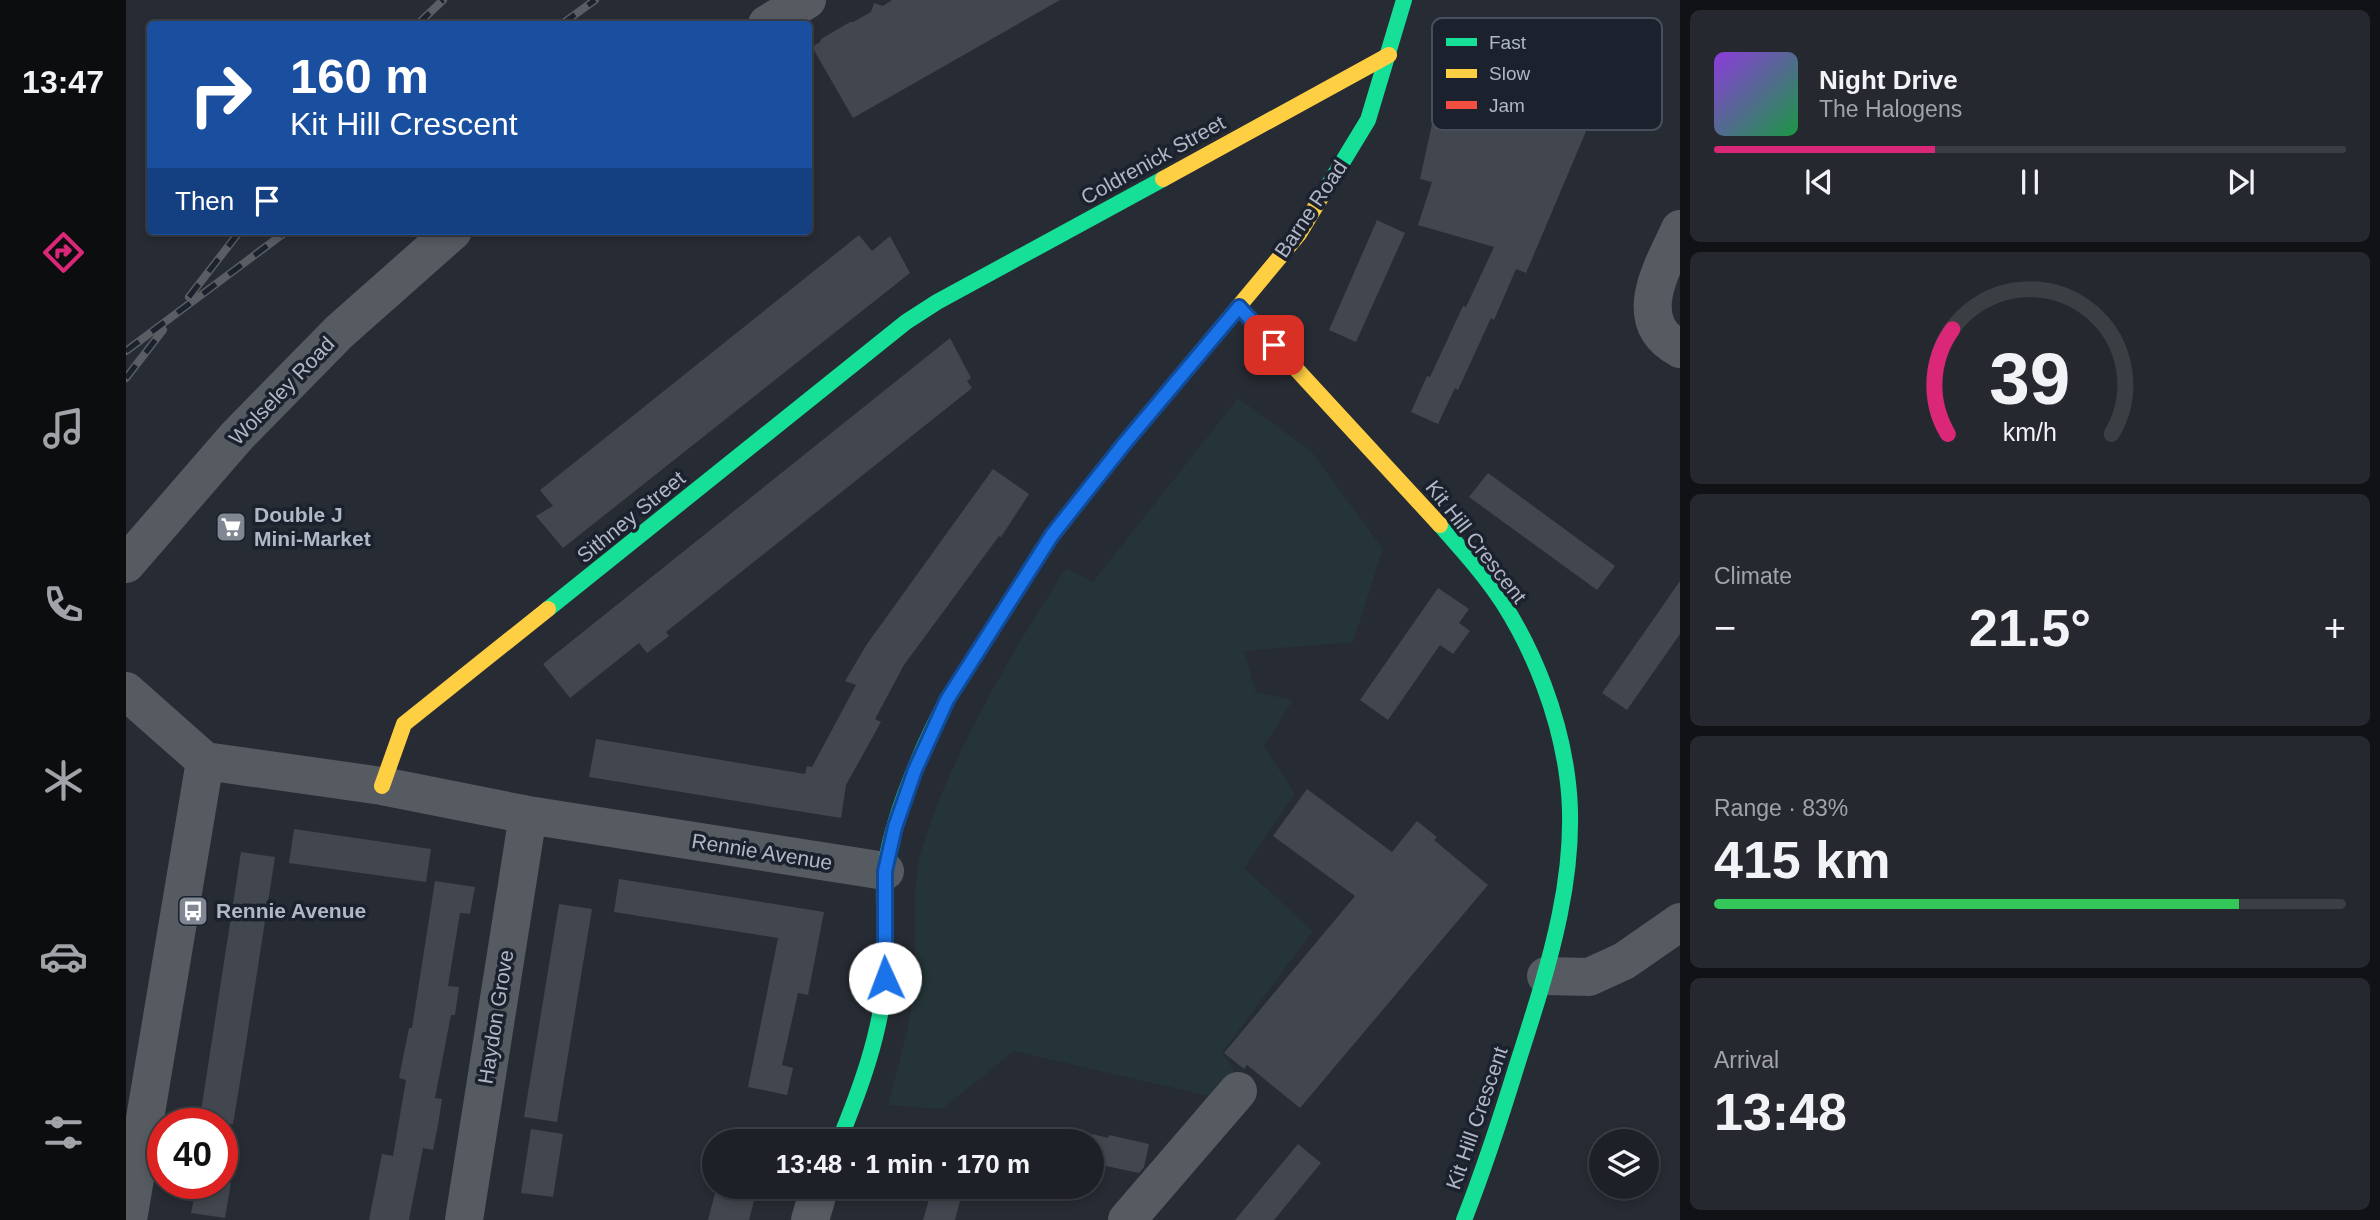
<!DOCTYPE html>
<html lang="en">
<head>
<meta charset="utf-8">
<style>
	:root { --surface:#1d2026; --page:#25282e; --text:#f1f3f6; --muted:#a0a3a7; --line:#3b3e43; --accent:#db2777 }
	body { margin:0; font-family:Arial,sans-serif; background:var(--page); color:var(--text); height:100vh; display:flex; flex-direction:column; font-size:26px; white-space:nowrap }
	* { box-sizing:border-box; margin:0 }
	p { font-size:23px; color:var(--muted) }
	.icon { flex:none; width:38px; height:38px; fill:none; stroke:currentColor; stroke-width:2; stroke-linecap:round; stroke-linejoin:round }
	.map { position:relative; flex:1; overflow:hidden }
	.sheet { display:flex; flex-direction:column; gap:10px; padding:10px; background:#101215; width:700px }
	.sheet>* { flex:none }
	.top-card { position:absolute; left:21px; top:21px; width:665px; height:214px; border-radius:7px; box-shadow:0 4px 10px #0003,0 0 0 2px var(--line); background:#1a4fa0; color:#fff; overflow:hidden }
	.controls { position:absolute; left:1463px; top:1129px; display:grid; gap:14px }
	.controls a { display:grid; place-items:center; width:70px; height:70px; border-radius:50%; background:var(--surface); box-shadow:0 4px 10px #0003,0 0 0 2px var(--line); font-size:35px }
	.speed { position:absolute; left:21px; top:1108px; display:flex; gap:14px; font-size:35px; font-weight:700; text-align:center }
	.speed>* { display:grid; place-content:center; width:91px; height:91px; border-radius:50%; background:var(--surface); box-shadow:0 4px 10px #0003,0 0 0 2px var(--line); line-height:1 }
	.speed .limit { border:10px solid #d22; background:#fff; color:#111 }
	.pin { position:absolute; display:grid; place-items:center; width:60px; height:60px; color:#fff; margin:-30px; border-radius:14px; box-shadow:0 4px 10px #0006 }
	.me { position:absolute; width:77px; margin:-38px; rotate:358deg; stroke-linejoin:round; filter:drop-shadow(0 0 5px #0008) }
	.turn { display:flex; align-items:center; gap:24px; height:147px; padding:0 28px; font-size:32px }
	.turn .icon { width:91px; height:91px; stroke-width:2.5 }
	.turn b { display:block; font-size:49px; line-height:60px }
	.then { display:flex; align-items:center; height:66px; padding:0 28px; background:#0003; gap:14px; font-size:26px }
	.big { font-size:52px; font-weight:600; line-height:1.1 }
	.sheet .card { flex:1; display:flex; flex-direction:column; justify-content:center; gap:10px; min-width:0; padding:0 24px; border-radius:10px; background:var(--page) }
	.sheet .dial { align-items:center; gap:0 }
	.dial svg { height:182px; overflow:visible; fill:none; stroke:var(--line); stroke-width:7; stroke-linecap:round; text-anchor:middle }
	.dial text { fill:var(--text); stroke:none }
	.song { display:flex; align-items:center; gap:21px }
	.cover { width:84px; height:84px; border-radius:10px; background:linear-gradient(135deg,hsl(270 70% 55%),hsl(140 70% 35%)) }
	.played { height:7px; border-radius:4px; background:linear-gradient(90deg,var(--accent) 35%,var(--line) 35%) }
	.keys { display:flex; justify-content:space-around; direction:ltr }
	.heat { display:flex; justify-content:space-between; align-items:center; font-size:38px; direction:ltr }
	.charge { height:10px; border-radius:5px; background:linear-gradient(90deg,#34c759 83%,var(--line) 0) }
	.trip { position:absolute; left:576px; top:1129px; width:402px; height:70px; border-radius:35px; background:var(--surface); box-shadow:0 4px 10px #0003,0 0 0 2px var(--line); font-weight:600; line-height:70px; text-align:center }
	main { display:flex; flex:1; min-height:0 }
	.dock { display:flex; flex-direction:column; width:126px; justify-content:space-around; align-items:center; background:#0c0d0f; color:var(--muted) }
	.dock .icon { width:49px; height:49px }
	.dock .on { color:var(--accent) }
	.dock b { font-size:32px; color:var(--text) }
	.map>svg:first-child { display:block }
</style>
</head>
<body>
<main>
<nav class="dock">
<b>13:47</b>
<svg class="icon on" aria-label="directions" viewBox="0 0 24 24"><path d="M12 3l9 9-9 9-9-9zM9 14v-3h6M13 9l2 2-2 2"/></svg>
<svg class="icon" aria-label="music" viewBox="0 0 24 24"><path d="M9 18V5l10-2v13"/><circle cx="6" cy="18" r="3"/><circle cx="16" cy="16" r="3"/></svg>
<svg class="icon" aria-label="phone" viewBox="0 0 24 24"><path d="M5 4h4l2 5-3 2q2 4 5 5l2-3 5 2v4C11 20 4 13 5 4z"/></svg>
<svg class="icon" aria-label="climate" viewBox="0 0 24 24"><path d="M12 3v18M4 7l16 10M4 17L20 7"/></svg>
<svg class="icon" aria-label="car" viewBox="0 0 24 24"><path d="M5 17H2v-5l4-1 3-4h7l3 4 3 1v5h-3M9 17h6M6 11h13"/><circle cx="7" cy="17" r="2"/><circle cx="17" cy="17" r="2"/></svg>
<svg class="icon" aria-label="filters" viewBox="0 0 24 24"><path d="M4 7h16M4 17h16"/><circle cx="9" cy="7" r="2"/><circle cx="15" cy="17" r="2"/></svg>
</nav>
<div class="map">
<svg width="1554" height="1220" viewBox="0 0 1554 1220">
	<rect width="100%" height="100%" fill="#272b33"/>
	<!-- green -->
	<path fill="#243438" d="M1112 398 1185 451 1257 549 1227 642 1118 651 1130 692 1167 700 1138 746 1169 794 1118 868 1187 931 1096 1053 1109 1071 1083 1096 888 1051 816 1109 762 1105C773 1062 787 1019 788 974 790 935 785 896 794 857 803 821 818 787 834 753 865 688 901 628 940 568L967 582Z"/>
	<!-- building -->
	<path fill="#42464e" d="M766 0H934L727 118 686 47 694 42 695 39 724 22H727L745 12 748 3 757 6Z
		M1320 60 1390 74V81L1436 92 1439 86 1475 96 1400 273 1390 269 1368 320 1365 318 1332 390 1329 388 1312 424 1285 412 1301 376 1304 377 1337 306 1340 307 1368 247 1292 225 1306 182 1294 179Z
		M1251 220 1279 233 1230 342 1203 330Z
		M733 235 746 251 764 236 784 273 437 548 410 516 427 506 414 490Z
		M824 338 845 378 841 381 846 388 540 632 543 636 521 653 513 643 444 698 417 664Z
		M867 469 903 494 875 537 873 536 778 665 749 719 755 722 720 785 715 818 463 777 470 739 679 774 681 766 686 767 730 685 719 681 741 644Z
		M1362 473 1489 566 1471 590 1343 497Z
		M1554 581V634L1501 710 1476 693Z
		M1312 588 1343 609 1333 623 1344 631 1327 654 1314 645 1262 720 1234 700Z
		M1181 789 1266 852 1291 821 1311 837 1308 840 1362 885 1174 1108 1121 1065 1118 1069 1098 1053 1229 896 1147 836Z
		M168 829 305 849 300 882 163 863Z
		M115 852 149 857 114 1082 107 1124H73Z
		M493 879 698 912 682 995 672 993 656 1065 667 1068 661 1095 622 1087 652 938 488 912Z
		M309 881 349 887 344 914 334 913 322 986 333 987 329 1015H325L309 1098 316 1099 312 1125 307 1150 297 1148 283 1220H243L256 1154 267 1156 280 1080 273 1078 283 1028H286Z
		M433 904 466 909 431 1122 398 1117Z
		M405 1129 437 1134 427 1197 395 1193Z
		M966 1134 982 1138 983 1135 1023 1144 1018 1167 1013 1173 966 1163Z
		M1172 1144 1195 1163 1148 1220H1109Z
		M71 1183H105L99 1218 65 1213Z
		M591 1186H632L623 1220H582Z
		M807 1186H838L829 1220H797Z"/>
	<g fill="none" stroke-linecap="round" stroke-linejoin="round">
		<!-- street -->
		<path stroke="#565a61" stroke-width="38" d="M641 24 681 0
			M1554 229C1537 267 1502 321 1554 349
			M0 564 111 436 213 332 327 231
			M0 691 79 761 256 786 402 815 759 871
			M1420 976 1463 977 1498 961 1554 922
			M2 1220 79 761
			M338 1220 402 815
			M684 1220 694 1186
			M1001 1220 1112 1091"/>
		<!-- fast -->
		<path stroke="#16e098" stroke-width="16" d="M1197 194 1242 120 1278 0
			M1314 525C1336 550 1359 575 1377 603 1409 653 1433 716 1441 775 1455 872 1420 974 1391 1065 1375 1117 1358 1169 1338 1220
			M422 609 780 322 811 302 1037 179
			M713 1141C734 1090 755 1033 759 978 762 943 755 906 759 871 764 822 798 741 823 697"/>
		<!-- slow -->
		<path stroke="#ffcf43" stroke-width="16" d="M1037 179 1263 55
			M1113 307 1314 525
			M922 541 998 444 1173 234 1197 194
			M256 786 278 724 422 609"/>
		<!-- jam -->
		<path stroke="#f24e42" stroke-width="16" d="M823 697 922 541"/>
		<!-- rail casing -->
		<g stroke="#5a5d64" stroke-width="8">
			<path id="rail" d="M292 24 317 0
				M436 24 469 0
				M63 297 114 231
				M0 351 161 231
				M0 378 37 330"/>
		</g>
		<!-- rail -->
		<use href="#rail" stroke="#1b212d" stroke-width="5" stroke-dasharray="16" stroke-linecap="butt"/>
	</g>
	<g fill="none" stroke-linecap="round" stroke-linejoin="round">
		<!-- route casing -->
		<g stroke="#114b97" stroke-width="18">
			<path id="route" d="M759 978V871L769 827 789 770 821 700 926 535 998 444 1113 307 1148 345"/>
		</g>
		<!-- route -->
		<use href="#route" stroke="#1a73e8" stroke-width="12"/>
	</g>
	<!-- icons -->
	<defs>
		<g id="supermarket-square" transform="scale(1.575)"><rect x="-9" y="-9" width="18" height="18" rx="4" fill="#808692" stroke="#1b212d"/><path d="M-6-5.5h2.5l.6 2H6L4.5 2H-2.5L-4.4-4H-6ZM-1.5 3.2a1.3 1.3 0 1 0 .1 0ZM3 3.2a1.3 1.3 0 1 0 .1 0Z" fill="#fff"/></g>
		<g id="bus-square" transform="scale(1.575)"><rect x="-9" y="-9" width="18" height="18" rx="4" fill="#808692" stroke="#1b212d"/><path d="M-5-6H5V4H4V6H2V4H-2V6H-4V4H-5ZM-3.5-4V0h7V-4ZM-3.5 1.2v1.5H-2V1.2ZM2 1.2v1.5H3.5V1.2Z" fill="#fff"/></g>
	</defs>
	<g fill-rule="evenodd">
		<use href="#supermarket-square" x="105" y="527"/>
		<use href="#bus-square" x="67" y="911"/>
	</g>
	<g text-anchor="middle" stroke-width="7" stroke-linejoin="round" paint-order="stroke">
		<!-- street labels -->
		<g font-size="21" fill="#b0b7c5" stroke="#1b212d">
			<text transform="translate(1027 160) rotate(-29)" y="7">Coldrenick Street</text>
			<text transform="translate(1185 209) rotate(-56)" y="7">Barne Road</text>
			<text transform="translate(156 391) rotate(-46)" y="7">Wolseley Road</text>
			<text transform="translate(505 517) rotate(-39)" y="7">Sithney Street</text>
			<text transform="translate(1350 542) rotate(52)" y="7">Kit Hill Crescent</text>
			<text transform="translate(636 852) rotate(9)" y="7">Rennie Avenue</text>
			<text transform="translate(370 1017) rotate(-81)" y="7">Haydon Grove</text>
			<text transform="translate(1351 1118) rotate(-71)" y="7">Kit Hill Crescent</text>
		</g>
		<!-- poi labels -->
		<g font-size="21" font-weight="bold" fill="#b0b7c5" stroke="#1b212d" text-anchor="start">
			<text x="128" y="522">Double J<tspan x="128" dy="24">Mini-Market</tspan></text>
			<text x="90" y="918">Rennie Avenue</text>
		</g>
	</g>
	<!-- legend -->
	<rect x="1306" y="18" width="230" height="112" rx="10" fill="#1b212d" stroke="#484e5b" stroke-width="2"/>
	<rect x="1320" y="38" width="31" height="8" fill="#16e098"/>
	<rect x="1320" y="69" width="31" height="9" fill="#ffcf43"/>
	<rect x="1320" y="101" width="31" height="8" fill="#f24e42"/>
	<g font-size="19" fill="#b0b7c5">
		<text x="1363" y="49">Fast</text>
		<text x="1363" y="80">Slow</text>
		<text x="1363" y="112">Jam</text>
	</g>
</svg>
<div class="controls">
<a><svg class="icon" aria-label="layers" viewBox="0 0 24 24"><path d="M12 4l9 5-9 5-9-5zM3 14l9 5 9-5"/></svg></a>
</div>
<div class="speed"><div class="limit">40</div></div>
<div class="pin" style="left:1148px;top:345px;background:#d93025"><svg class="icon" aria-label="arrive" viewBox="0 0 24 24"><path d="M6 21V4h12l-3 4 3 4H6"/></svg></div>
<svg class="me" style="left:759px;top:978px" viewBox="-20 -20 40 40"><circle r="19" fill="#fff"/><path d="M0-13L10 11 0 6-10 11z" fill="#1a73e8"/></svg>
<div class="trip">13:48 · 1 min · 170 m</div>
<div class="top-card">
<div class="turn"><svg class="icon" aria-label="right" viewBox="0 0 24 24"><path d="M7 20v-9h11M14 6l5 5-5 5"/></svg><div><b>160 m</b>Kit Hill Crescent</div></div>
<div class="then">Then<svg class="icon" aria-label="arrive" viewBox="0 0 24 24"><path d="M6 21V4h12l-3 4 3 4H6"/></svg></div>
</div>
</div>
<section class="sheet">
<div class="card">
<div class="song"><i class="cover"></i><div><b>Night Drive</b><p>The Halogens</p></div></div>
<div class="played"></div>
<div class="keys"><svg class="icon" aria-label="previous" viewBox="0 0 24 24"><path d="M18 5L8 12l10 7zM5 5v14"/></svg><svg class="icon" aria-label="pause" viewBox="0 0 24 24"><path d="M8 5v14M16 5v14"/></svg><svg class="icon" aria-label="next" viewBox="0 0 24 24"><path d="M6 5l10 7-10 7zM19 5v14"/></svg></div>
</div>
<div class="card dial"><svg viewBox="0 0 100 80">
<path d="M14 69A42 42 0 1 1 86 69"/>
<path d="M14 69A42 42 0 0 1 16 23" stroke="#db2777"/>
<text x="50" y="56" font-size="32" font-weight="700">39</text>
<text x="50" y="72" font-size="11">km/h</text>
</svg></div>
<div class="card"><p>Climate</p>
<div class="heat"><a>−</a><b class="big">21.5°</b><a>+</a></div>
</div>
<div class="card"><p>Range · 83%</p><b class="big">415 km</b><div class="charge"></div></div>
<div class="card"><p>Arrival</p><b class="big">13:48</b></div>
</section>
</main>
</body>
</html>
